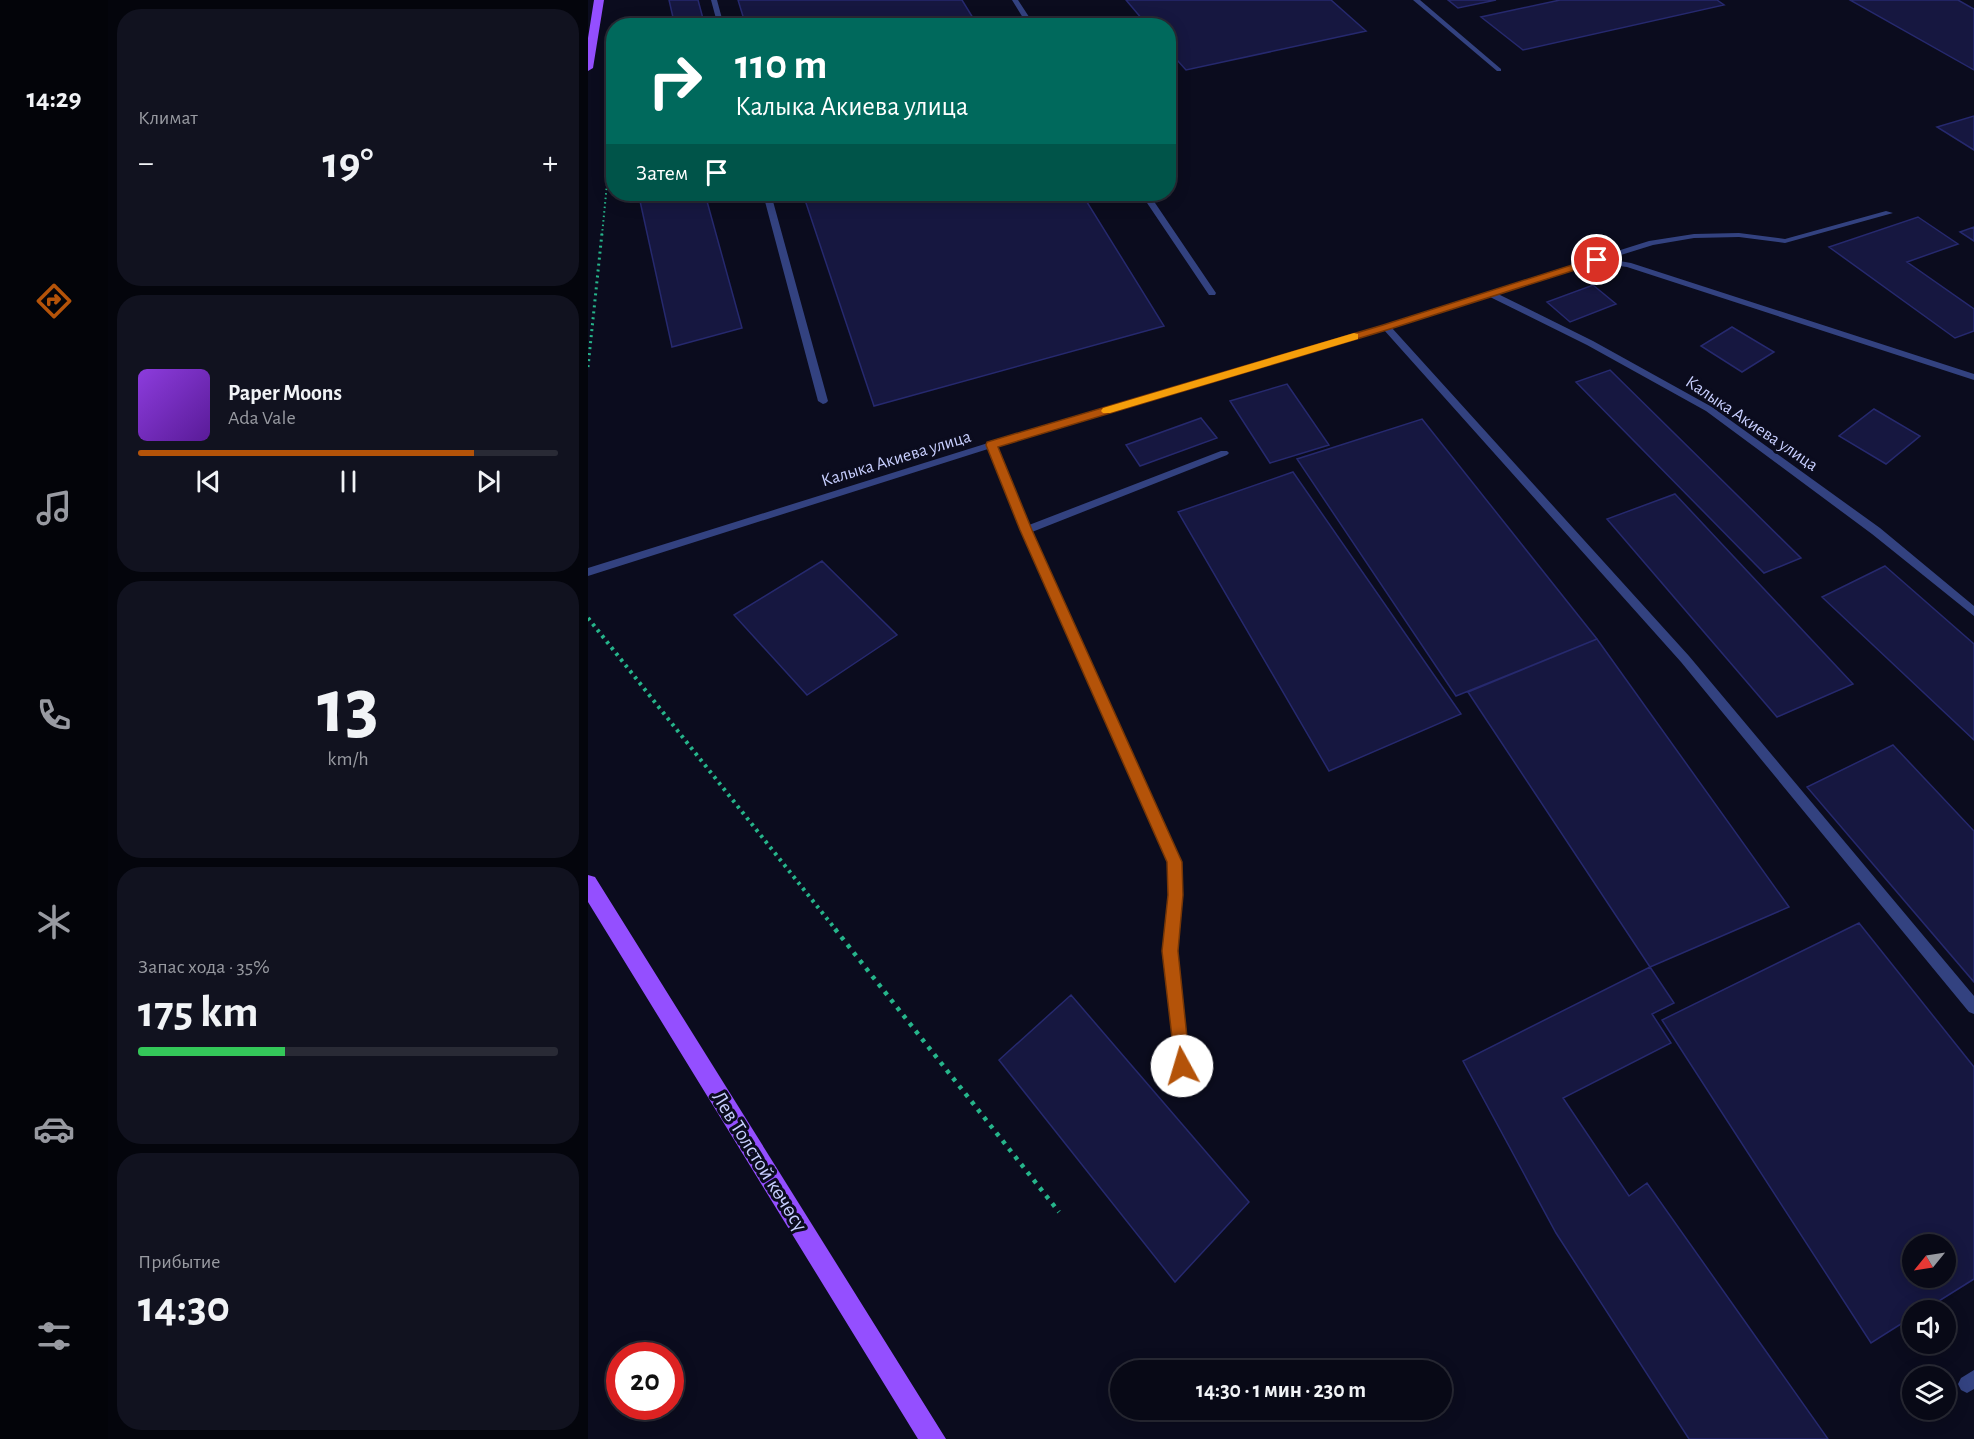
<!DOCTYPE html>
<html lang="ru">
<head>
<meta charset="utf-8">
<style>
	:root { --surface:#080916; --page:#11121f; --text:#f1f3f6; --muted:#989aa1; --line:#292a35; --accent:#b45309 }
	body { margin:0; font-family:"Alegreya Sans",sans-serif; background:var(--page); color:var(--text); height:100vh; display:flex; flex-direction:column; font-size:22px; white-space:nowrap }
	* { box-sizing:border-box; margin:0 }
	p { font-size:20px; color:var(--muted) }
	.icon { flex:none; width:33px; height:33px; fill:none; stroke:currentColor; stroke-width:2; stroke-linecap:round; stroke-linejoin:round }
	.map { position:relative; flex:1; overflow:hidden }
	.sheet { display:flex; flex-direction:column; gap:9px; padding:9px; background:#04050c; width:480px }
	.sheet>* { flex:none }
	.guide { position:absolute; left:18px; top:18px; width:570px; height:183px; border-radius:24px; box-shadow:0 3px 15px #0003,0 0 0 2px var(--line); background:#00695c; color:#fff; overflow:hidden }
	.needle { width:39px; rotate:240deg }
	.controls { position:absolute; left:1314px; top:1234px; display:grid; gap:12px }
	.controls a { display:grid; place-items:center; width:54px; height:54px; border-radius:50%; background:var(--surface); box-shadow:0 3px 15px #0003,0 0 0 2px var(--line); font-size:30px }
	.speed { position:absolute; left:18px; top:1342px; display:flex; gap:12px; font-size:30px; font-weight:700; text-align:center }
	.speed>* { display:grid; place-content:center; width:78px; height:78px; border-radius:50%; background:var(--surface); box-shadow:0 3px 15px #0003,0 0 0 2px var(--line); line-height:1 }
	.speed .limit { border:9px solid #d22; background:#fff; color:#111 }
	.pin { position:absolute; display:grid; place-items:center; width:51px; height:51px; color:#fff; margin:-26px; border:3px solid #fff; border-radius:50%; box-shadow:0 2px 6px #0007 }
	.me { position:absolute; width:66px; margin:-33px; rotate:354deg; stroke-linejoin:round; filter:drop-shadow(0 0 4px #0008) }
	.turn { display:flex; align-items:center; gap:21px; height:126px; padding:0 30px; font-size:27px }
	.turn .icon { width:78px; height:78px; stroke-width:2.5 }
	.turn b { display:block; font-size:42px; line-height:51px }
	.then { display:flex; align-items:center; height:57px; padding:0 30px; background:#0003; gap:12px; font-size:22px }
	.big { font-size:45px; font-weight:600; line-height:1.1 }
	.sheet .tile { flex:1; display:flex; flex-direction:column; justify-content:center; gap:9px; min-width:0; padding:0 21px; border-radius:24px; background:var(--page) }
	.sheet .dial { align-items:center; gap:0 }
	.dial b { font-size:78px; line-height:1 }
	.song { display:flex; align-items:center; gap:18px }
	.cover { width:72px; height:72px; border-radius:9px; background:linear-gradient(135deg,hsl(270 70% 55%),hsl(270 70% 35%)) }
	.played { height:6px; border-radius:3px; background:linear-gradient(90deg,var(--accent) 80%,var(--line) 80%) }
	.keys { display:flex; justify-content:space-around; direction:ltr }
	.heat { display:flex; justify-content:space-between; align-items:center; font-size:33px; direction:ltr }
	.charge { height:9px; border-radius:4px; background:linear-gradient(90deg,#34c759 35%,var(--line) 0) }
	.trip { position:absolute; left:522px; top:1360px; width:342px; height:60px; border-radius:30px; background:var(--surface); box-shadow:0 3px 15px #0003,0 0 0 2px var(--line); font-weight:600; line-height:60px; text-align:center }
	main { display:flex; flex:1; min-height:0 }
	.dock { display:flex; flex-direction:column; width:108px; justify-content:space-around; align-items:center; background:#030409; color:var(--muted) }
	.dock .icon { width:42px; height:42px }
	.dock .selected { color:var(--accent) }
	.dock b { font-size:27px; color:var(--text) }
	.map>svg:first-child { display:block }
</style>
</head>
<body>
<main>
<nav class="dock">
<b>14:29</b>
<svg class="icon selected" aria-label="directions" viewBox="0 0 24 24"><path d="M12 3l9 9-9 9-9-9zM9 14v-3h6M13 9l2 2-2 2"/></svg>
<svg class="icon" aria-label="music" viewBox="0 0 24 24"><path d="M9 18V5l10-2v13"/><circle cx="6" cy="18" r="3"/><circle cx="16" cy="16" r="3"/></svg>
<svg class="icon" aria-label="phone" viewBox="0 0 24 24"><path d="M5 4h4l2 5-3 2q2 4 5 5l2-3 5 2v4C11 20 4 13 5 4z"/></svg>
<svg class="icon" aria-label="climate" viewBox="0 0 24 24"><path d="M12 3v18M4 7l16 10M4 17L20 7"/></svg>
<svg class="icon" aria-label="car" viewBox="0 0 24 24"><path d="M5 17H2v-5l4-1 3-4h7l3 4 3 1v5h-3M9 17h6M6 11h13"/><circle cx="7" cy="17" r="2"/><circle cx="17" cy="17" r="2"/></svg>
<svg class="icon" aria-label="filters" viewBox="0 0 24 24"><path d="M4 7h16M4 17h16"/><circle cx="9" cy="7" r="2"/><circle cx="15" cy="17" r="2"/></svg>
</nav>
<section class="sheet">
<div class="tile"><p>Климат</p>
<div class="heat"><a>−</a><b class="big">19°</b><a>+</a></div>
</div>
<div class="tile">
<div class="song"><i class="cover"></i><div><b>Paper Moons</b><p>Ada Vale</p></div></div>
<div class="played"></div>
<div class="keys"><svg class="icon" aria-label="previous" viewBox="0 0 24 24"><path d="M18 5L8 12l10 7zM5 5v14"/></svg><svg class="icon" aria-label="pause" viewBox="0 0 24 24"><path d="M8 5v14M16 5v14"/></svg><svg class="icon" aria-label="next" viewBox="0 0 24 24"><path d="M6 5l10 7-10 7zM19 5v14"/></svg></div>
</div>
<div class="tile dial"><b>13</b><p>km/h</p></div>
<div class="tile"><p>Запас хода · 35%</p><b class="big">175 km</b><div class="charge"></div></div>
<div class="tile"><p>Прибытие</p><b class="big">14:30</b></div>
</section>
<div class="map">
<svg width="1386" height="1439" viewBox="0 0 1386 1439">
	<rect width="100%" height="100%" fill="#0b0c1e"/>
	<!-- building -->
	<path fill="#161740" stroke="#26296e" stroke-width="1.5" fill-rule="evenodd" d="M81 0H110L117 26H87Z
		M150 0H374L390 26H158Z
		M538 0H743L778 31 598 70 580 50V26H560Z
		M860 0H908L870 8Z
		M972 0H1129L1136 5 935 50 893 17Z
		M1262 0H1370L1386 9V70Z
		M1386 116V150L1349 127Z
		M83 194H117L154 328 84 347 52 201Z
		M215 194H494L576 326 286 406Z
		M1330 217 1370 244 1319 262 1386 309V331L1367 338 1241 247Z
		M1386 227V241L1372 232Z
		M1005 285 1028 304 982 322 959 302Z
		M1144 327 1186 352 1154 372 1113 346Z
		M1022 370 1213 558 1176 573 988 382Z
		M699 384 741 445 682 463 642 401Z
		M1286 409 1332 436 1298 464 1251 436Z
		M613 418 629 438 552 466 538 445Z
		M834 419 1009 639 868 696 709 459Z
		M705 472 873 714 741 771 590 512Z
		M1087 494 1265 684 1189 717 1019 519Z
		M234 561 309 635 219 695 146 615Z
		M1297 566 1386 644V740L1234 597Z
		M1009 639 1201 907 1062 967 880 692Z
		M1305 745 1386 831V982L1219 787Z
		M1271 923 1386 1067V1279L1335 1311H1324V1317L1283 1343 1074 1020ZM1324 1245H1358V1278H1324Z
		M1062 967 1086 1003 1064 1014 1083 1043 975 1098 1041 1196 1059 1183 1240 1439H1101L968 1233 875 1061Z
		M483 995 661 1202 587 1282 411 1060Z"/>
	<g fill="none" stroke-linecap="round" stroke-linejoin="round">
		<!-- path-far3 -->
		<path stroke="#26b58b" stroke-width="2" stroke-dasharray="1.5 3" stroke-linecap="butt" d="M14 235 26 112"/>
		<!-- path-far2 -->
		<path stroke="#26b58b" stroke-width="3" stroke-dasharray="2 4" stroke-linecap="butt" d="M0 367 14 233"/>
		<!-- path-far1 -->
		<path stroke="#26b58b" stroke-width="4" stroke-dasharray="3 4.5" stroke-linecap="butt" d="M0 618 248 930"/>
		<!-- path -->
		<path stroke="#26b58b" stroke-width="4.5" stroke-dasharray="4 6" stroke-linecap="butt" d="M247 929 471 1212"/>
		<!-- lane -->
		<path fill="#334280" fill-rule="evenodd" d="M123 0H129L136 26H130Z
			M424 0H430L447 26H440Z
			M825 0H832L913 69V71H909Z
			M175 194H183L240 401 238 403 235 404 230 401Z
			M553 194H561L628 293 627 295H621Z
			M1298 211 1305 213 1197 243 1151 237 1106 238 1065 245 1020 259 1043 263 1386 374V380L1039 267 1009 263 910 294 1005 341 1124 407 1292 528 1386 606V616L1284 534 1118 411 999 345 902 297 804 328 1101 656 1386 996V1014L1381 1012 1093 662 796 330 409 447 441 525 633 451H639L641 453 639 455 444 532 593 862 595 895 589 951 601 1066 599 1071 594 1073 589 1071 587 1066 575 951 581 895 579 862 433 530 400 449 0 576V568L400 443 795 325 1061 241 1106 234 1151 233 1197 239Z
			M1386 1370V1389L1379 1393 1373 1390 1370 1384 1373 1378Z"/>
		<!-- primary -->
		<path fill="#944fff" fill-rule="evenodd" d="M6 0H16L5 68 0 71V38Z
			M0 875 7 877 358 1439H330L0 902Z"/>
	</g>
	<!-- route -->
	<path fill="#b45309" stroke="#753606" stroke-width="1.5" d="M1009 257 1014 260 1012 262 802 329 410 447 444 530 594 862 595 895 590 951 602 1066 600 1072 594 1074 588 1072 574 951 580 895 579 862 432 530 398 445 399 442 795 325Z"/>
	<!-- slow -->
	<path fill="#f59e0b" d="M766 333 770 334V339L522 413H515L513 411 515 408Z"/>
	<g text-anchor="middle" stroke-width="6" stroke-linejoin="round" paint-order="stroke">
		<!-- street labels -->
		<g font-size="18" fill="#c8cfff" stroke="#0b0c1e">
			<text transform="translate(1164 423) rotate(34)" y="6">Калыка Акиева улица</text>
			<text transform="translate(308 458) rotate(-17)" y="6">Калыка Акиева улица</text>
		</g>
		<!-- near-street labels -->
		<g font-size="21" fill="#c8cfff" stroke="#0b0c1e">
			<text transform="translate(172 1161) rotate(58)" y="7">Лев Толстой көчөсү</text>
		</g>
	</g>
</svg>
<div class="controls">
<a><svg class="needle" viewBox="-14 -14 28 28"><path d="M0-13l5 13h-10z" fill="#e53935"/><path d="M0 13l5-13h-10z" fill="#989aa1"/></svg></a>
<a><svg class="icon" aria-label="sound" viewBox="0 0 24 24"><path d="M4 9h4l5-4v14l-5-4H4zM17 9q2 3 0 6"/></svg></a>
<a><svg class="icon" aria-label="layers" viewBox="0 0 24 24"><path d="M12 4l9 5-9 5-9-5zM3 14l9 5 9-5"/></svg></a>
</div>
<div class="speed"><div class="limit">20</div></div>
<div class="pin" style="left:1009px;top:260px;background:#d93025"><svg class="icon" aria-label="arrive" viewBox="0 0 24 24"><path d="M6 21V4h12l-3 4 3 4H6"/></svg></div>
<svg class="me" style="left:594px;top:1066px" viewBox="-20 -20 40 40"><circle r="19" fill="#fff"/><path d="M0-13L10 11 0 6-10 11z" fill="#b45309"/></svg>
<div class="trip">14:30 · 1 мин · 230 m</div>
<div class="guide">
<div class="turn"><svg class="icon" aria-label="right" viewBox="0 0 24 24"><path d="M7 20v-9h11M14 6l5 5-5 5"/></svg><div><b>110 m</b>Калыка Акиева улица</div></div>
<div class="then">Затем<svg class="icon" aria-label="arrive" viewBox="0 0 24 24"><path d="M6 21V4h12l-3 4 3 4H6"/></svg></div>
</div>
</div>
</main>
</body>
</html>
